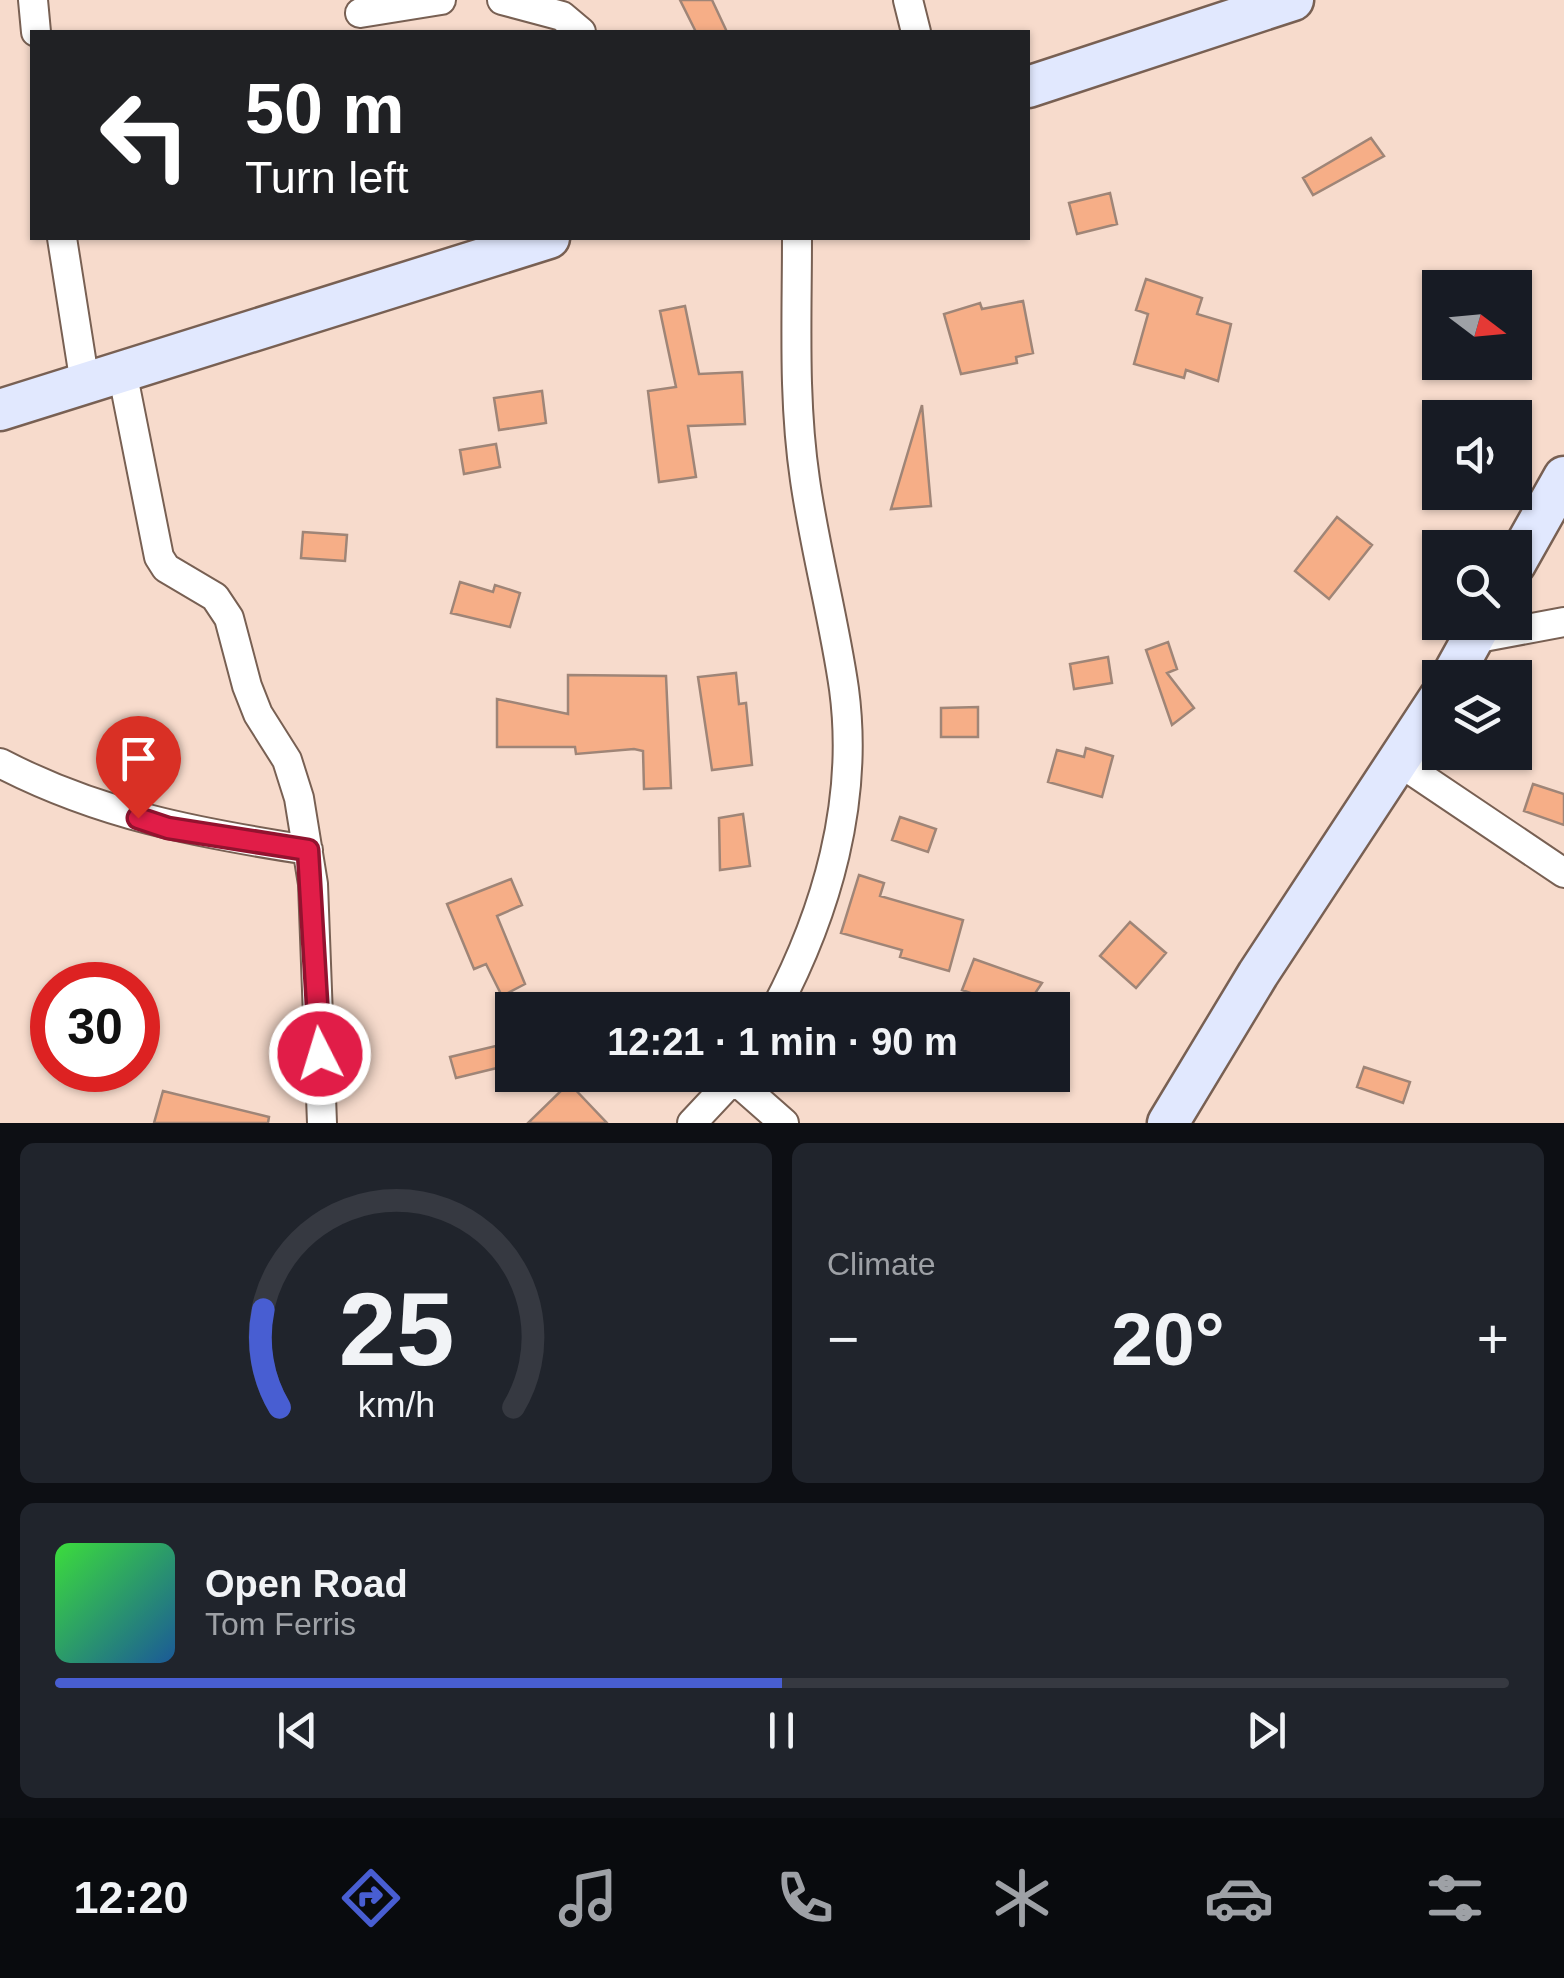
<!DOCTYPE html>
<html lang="en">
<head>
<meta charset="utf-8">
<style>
	:root { --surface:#171b24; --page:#20242c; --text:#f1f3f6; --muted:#9ea1a6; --line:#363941; --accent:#485ed2 }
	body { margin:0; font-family:Helvetica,sans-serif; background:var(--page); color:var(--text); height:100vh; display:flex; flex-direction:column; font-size:38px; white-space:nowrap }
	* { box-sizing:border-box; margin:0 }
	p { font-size:32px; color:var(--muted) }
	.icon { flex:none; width:55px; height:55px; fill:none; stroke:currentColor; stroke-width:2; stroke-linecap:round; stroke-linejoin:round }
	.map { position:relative; height:1123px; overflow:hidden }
	.side { display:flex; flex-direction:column; gap:20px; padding:20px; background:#0d0f14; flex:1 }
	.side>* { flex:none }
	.hud { position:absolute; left:30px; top:30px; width:1000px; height:210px; border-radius:0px; box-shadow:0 2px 8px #0004; background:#202124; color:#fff; overflow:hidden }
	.needle { width:65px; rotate:106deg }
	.buttons { position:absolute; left:1422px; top:270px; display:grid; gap:20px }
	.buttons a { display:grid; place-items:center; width:110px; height:110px; border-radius:0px; background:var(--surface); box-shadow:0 2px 8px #0004; font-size:50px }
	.speed { position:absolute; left:30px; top:962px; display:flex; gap:20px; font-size:50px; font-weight:700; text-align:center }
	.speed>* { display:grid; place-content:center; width:130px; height:130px; border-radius:50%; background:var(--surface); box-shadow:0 2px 8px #0004; line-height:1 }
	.speed .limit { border:15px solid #d22; background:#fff; color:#111 }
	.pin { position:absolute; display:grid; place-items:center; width:85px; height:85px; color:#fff; margin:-102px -42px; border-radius:50% 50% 50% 0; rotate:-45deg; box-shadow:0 0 10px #0007 }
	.pin .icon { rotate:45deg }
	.me { position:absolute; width:110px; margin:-55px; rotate:355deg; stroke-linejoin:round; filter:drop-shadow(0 0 8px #0008) }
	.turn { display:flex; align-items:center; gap:35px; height:210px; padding:0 50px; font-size:45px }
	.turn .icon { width:130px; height:130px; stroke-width:2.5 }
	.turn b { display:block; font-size:70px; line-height:85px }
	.big { font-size:75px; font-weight:700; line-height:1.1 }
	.side .widget { flex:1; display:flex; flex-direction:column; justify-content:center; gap:15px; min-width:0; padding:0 35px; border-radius:15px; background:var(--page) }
	.side .dial { align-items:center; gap:0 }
	.dial svg { height:260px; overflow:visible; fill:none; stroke:var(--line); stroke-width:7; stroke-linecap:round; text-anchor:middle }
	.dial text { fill:var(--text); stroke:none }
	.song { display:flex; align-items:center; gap:30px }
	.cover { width:120px; height:120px; border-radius:15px; background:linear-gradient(135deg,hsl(120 70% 55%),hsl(210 70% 35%)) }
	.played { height:10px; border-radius:5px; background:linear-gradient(90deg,var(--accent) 50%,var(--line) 50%) }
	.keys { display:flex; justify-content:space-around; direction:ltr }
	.heat { display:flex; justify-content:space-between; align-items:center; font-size:55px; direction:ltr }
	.side .tiles { flex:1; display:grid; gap:20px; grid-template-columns:1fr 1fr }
	.widget:last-child { grid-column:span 2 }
	.trip { position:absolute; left:495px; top:992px; width:575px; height:100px; border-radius:0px; background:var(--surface); box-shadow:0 2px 8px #0004; font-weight:700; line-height:100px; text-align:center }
	.menu { display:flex; height:160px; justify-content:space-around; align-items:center; background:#090b0e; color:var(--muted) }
	.menu .icon { width:70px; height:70px }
	.menu .on { color:var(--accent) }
	.menu b { font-size:45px; color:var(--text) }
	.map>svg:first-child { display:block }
</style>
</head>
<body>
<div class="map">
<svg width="1564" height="1123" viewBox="0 0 1564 1123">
	<rect width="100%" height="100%" fill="#f7dbcc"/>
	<!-- building -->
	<path fill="#f6ae87" stroke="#9f8577" stroke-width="2.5" d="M680 0H712L727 32H696Z
		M1371 138 1384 156 1313 195 1303 178Z
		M1110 193 1117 224 1077 234 1069 203Z
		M1146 279 1202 298 1197 314 1231 324 1218 381 1186 370 1184 378 1134 364 1148 314 1136 310Z
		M1023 301 1033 353 1016 357 1017 363 961 374 944 314 980 303 982 309Z
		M685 306 699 374 742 372 745 424 688 426 696 477 659 482 648 391 676 387 660 311Z
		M542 391 546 423 499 430 494 398Z
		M922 405 931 506 891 509Z
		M496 444 500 467 464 474 460 450Z
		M1337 517 1372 545 1329 599 1295 571Z
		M303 532 347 535 345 561 301 558Z
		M460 582 493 592 495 585 520 593 510 627 451 613Z
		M1168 642 1177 669 1167 673 1194 708 1172 725 1146 650Z
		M1108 657 1112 683 1074 689 1070 664Z
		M736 673 739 704 746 703 752 765 712 770 698 677Z
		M568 675 666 676 671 788 644 789 643 751 634 749 576 754 575 747H497V699L568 714Z
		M978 707V737H941V708Z
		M1086 748 1113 756 1102 797 1048 782 1057 750 1084 757Z
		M1533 784 1564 794V825L1524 811Z
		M743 814 750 866 720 870 719 818Z
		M900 817 936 829 928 852 892 840Z
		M859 875 884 883 880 896 963 920 949 971 900 957 902 950 841 933Z
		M511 879 522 905 497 916 525 984 502 996 486 964 474 969 447 904Z
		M1130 922 1166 953 1136 988 1100 956Z
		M974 959 1042 983 1024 1010H1017L962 990Z
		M500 1045 505 1066 456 1078 450 1057Z
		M1364 1067 1410 1082 1403 1103 1357 1087Z
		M569 1083 607 1123H528Z
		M163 1091 269 1117 268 1123H154Z"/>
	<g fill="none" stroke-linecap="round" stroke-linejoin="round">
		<!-- street casing -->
		<g stroke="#786053" stroke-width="32">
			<path id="street" d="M33 0 36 32
				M502 0 562 16 581 32
				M908 0 916 32
				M360 13 441 0
				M62 238 85 384
				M122 371 159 557 166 568 215 597 229 618 247 686 258 714 287 760 299 798 313 884 322 1123
				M1473 639 1564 622
				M1399 762 1564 873
				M0 763C100 815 198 833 308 850
				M775 1010C827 912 859 801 844 689 834 619 815 550 805 480 793 399 797 319 797 238
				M734 1079 784 1123
				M692 1123 737 1075"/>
		</g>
		<!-- secondary casing -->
		<g stroke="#786053" stroke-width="45">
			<path id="secondary" d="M1028 87 1293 0
				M0 410 549 238
				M1515 564 1564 477
				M1451 678 1482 622
				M1168 1123 1258 974 1440 697"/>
		</g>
		<!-- street -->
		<use href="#street" stroke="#fff" stroke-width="28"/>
		<!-- secondary -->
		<use href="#secondary" stroke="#e1e8fe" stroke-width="40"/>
	</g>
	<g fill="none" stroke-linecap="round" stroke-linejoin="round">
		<!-- route casing -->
		<g stroke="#92132f" stroke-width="25">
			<path id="route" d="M138 818 168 828 308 850 320 1054"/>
		</g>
		<!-- route -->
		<use href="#route" stroke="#e11d48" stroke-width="18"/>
	</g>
</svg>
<div class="buttons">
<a><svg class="needle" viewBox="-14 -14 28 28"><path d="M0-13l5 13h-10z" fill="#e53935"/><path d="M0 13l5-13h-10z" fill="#9ea1a6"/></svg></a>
<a><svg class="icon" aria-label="sound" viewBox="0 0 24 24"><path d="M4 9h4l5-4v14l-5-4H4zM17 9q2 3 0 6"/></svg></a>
<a><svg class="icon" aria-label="search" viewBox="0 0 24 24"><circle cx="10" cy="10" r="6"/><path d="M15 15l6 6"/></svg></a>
<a><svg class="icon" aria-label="layers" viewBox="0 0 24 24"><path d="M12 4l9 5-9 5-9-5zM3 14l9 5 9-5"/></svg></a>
</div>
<div class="speed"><div class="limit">30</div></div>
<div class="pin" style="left:138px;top:818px;background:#d93025"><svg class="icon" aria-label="arrive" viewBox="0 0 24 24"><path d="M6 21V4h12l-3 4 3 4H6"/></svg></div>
<svg class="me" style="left:320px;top:1054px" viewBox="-20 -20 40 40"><circle r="17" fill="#e11d48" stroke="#fff" stroke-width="3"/><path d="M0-11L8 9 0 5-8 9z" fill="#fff"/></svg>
<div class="trip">12:21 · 1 min · 90 m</div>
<div class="hud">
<div class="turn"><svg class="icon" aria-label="left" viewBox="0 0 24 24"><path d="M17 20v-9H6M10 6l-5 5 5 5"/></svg><div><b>50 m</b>Turn left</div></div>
</div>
</div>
<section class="side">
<div class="tiles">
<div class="widget dial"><svg viewBox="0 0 100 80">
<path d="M14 69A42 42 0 1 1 86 69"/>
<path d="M14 69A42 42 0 0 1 9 39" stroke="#485ed2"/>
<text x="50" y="56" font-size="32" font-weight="700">25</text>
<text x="50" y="72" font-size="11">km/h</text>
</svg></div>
<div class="widget"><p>Climate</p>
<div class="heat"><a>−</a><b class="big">20°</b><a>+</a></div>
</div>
<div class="widget">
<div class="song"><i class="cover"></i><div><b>Open Road</b><p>Tom Ferris</p></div></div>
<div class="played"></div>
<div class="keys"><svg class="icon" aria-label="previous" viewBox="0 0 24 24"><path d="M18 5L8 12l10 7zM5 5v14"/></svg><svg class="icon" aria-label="pause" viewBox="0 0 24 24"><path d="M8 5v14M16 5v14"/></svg><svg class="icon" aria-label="next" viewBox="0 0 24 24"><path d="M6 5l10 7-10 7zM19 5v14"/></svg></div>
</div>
</div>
</section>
<nav class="menu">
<b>12:20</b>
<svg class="icon on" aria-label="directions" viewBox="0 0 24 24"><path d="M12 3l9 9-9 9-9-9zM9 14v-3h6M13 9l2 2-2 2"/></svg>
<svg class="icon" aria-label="music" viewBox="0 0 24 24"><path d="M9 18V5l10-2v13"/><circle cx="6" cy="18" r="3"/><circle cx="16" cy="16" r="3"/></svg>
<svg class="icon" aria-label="phone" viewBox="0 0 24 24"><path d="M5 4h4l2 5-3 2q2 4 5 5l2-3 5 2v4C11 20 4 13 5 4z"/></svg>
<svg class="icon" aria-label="climate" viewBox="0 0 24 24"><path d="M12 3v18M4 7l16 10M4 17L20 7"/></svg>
<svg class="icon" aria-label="car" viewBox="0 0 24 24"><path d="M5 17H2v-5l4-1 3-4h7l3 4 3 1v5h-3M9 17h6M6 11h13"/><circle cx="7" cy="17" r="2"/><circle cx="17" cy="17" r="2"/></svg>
<svg class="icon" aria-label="filters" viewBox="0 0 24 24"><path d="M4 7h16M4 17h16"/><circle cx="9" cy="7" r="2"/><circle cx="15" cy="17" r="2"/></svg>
</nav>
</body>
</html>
